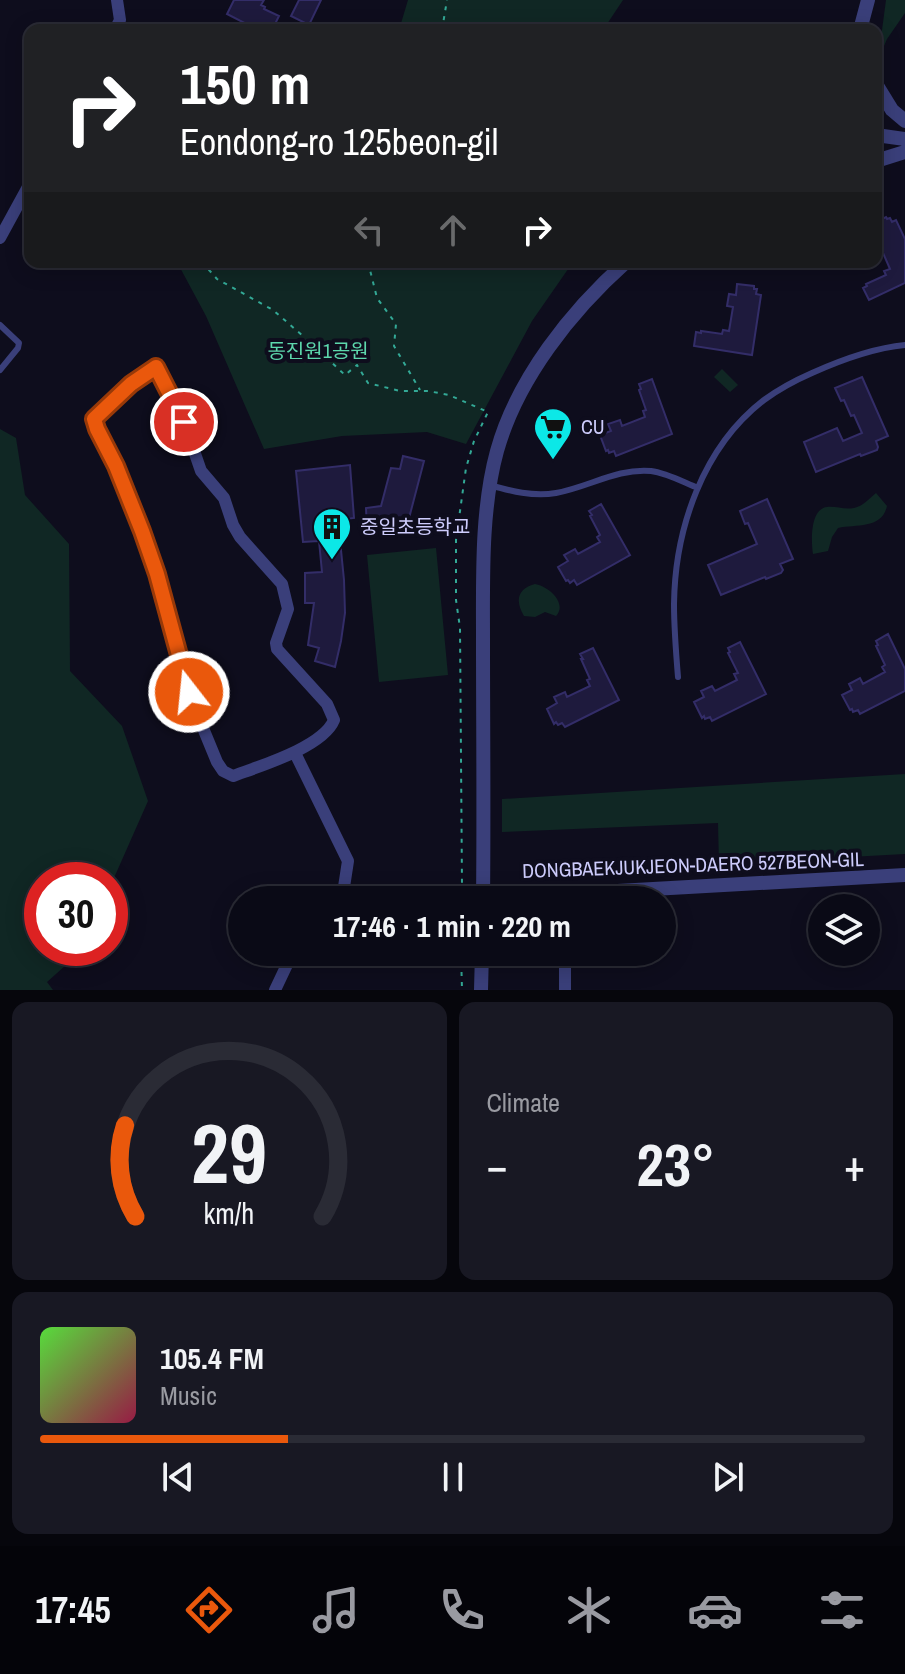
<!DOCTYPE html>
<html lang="en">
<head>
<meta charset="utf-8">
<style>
	:root { --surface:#0a0a16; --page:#181823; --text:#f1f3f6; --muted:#999aa1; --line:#2a2b35; --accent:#ea580c }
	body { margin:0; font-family:"Archivo Narrow","Noto Sans KR",sans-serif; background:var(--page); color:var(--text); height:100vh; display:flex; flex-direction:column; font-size:30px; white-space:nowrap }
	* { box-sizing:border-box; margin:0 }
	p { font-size:26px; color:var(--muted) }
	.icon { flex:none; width:44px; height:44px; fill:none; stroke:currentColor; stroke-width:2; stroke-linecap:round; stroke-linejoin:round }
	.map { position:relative; height:990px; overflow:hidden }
	.panel { display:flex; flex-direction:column; gap:12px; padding:12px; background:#06060c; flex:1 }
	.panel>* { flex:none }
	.top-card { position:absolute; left:24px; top:24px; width:858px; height:244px; border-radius:16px; box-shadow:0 4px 20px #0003,0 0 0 2px var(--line); background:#202124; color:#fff; overflow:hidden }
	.buttons { position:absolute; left:808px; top:894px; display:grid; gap:16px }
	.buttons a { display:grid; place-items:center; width:72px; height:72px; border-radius:50%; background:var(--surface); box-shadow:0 4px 20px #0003,0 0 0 2px var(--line); font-size:40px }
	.speed { position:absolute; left:24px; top:862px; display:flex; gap:16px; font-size:40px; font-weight:700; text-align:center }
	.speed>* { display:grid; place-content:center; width:104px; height:104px; border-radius:50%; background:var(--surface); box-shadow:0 4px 20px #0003,0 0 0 2px var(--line); line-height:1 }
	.speed .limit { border:12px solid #d22; background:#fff; color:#111 }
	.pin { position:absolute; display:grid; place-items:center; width:68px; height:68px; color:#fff; margin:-34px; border:4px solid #fff; border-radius:50%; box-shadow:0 2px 8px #0007 }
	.me { position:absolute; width:88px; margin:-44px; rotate:344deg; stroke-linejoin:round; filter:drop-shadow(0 0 6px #0008) }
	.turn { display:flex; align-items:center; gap:28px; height:168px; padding:0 24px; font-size:36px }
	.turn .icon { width:104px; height:104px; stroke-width:2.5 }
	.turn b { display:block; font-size:56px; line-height:68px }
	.lanes { display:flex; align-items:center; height:76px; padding:0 24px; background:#0003; justify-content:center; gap:40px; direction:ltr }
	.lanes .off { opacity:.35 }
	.big { font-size:60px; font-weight:700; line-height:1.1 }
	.panel .tile { flex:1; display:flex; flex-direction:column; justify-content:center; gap:12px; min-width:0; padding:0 28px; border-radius:16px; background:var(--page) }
	.panel .dial { align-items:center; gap:0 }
	.dial svg { height:208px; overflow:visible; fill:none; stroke:var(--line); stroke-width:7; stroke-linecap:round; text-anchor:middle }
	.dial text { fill:var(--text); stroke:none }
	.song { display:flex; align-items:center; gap:24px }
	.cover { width:96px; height:96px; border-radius:12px; background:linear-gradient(135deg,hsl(110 70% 55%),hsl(340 70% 35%)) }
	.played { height:8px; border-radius:4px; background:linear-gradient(90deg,var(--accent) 30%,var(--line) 30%) }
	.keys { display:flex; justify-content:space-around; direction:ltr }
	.heat { display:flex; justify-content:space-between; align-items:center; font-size:44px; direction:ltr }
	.panel .tiles { flex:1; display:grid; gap:12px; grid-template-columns:1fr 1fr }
	.tile:last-child { grid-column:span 2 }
	.trip { position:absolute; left:228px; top:886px; width:448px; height:80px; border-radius:40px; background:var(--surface); box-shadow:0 4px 20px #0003,0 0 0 2px var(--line); font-weight:700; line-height:80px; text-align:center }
	.menu { display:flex; height:128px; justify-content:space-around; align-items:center; background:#040409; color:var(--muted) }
	.menu .icon { width:56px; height:56px }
	.menu .on { color:var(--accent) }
	.menu b { font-size:36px; color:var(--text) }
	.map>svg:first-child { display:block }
</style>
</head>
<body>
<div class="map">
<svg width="905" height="990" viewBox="0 0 905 990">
	<rect width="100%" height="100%" fill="#0e0d1d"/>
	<!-- green -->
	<path fill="#102724" d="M408 0H623L603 30H399Z
		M886 0H905V13L887 39 878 60Z
		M177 262H573L532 321 466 444 427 432 342 436 264 449 206 316Z
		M722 369 738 385 730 392 714 377Z
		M0 429 16 438 25 495 69 544 70 671 122 726 148 801 110 887V880H42V948H85L47 982 53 990H0Z
		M876 493 887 506C882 529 857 524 838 528L832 537 828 551 813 554C811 541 810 509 827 507 836 506 844 510 854 508 863 506 869 499 876 493Z
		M436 548 448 675 379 682 367 555Z
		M535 584C548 586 568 603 556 616L545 612 535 617 524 616C515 601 517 589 535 584Z
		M905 774V854L719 864 718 823 502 832V799Z"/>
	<!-- building -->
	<path fill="#1e1a3d" stroke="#332d68" stroke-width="2" d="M234 0H264L261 5 265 7 264 9 279 16 272 30H258L227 14Z
		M299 0H321L309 25 291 16Z
		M886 217 887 219 890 218 892 222 896 220 905 239V283L869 300 863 288 867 286 866 284 886 275 884 271 890 269 880 246 876 248V222Z
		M737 284 754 286V289H757L756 294 761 295 752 355 694 346 696 332 701 333V331L722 334 723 330 729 331 733 307 727 306 729 294 736 295Z
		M862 377 888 436 876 441 878 447 877 450 861 456 860 454 816 472 804 442 837 428 843 441 862 433 854 415 851 416 844 400 841 401 835 388Z
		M652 379 672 434 616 456 614 451 609 453 608 450 606 451 600 435 611 431 608 424 620 420 622 426 645 417 643 411 646 410 639 390 641 389 639 384Z
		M403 456 424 461 408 522 405 527 367 532 366 508 381 506 391 468 400 469Z
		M350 465 354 518 338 520 344 580 345 613 341 641 335 667 315 661 319 648 308 645 314 603H305V573L322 572 319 541 303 542 296 471Z
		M767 499 793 559 780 564 783 570 781 573 766 579 765 577 721 595 708 565 757 544 748 523 745 524 740 511Z
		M601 504 630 555 577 585 574 580 570 583 568 580 566 581 558 567 568 561 564 555 575 549 578 554 600 542 597 537 600 535 590 516 592 515 589 511Z
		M888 634 905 669V691L860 714 858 710 853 712 852 709 850 710 842 695 852 690 849 684 860 678 863 684 885 672 882 667 885 665 876 646 878 645 876 641Z
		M740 642 766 694 712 721 710 717 705 719 704 716 702 718 694 702 704 697 701 691 712 686 715 691 737 680 734 674 738 673 728 653 730 652 728 648Z
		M593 648 619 700 565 727 562 723 558 725 556 722 554 724 547 709 557 703 554 697 565 692 567 697 590 686 587 680 590 679 581 659H583L580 654Z"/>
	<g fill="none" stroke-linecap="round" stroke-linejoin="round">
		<!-- path -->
		<path stroke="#33a996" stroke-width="2" stroke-dasharray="4 6" stroke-linecap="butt" d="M442 30 447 0
			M202 262 217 279 273 310 303 336 307 349 331 362 345 375 357 365 368 383 400 391H428L449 395 488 412 474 441 466 468 456 540V600L460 628 462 887
			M368 262 377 298 396 324 394 346 420 390
			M461 952 462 990"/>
		<!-- service -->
		<path stroke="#3a3f7a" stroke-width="6" d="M0 325 19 343 18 348 0 370
			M489 485C511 491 533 497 556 493 589 487 617 468 651 471 667 473 683 482 698 488
			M678 677C676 653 674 629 674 604 675 528 703 447 764 400 779 389 796 380 812 373 841 360 873 348 905 345"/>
		<!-- minor -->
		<path stroke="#3a3f7a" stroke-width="12" d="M115 30 120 20 117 0
			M0 238 30 183
			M156 367 184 422 201 471 224 498 233 525 240 537 282 584 288 609 276 643 277 649 327 704 334 720C323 747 260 766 233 776L223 771 217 762 196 711 181 668 157 574 142 531 116 466 97 429 94 419 131 384Z
			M295 753 348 861 342 900
			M325 900H328
			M459 900 483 891
			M565 952V990
			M275 990 293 952"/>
		<!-- tertiary -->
		<path stroke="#3a3f7a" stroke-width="14" d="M860 30 868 0
			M876 84 892 110 905 121
			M876 135 905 139
			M876 161 905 152
			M483 891 564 894 905 875
			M483 900C484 813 483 726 483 638 483 578 481 509 497 451 517 379 571 311 626 262
			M481 990 482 952"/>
	</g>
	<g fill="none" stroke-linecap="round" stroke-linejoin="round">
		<!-- route casing -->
		<g stroke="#983908" stroke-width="20">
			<path id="route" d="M184 422 156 367 131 384 94 419 97 429 116 466 142 531 157 574 189 692"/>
		</g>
		<!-- route -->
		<use href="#route" stroke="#ea580c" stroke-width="14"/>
	</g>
	<!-- icons -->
	<defs>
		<g id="supermarket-pin" transform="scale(2)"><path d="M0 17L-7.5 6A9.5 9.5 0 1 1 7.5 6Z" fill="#0ce8e7" stroke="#0e0d1d"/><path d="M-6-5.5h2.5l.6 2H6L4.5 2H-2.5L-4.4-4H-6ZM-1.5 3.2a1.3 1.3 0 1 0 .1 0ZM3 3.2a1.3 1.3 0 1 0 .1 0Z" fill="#111"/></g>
		<g id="building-pin" transform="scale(2)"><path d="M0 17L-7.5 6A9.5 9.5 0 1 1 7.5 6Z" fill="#0ce8e7" stroke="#0e0d1d"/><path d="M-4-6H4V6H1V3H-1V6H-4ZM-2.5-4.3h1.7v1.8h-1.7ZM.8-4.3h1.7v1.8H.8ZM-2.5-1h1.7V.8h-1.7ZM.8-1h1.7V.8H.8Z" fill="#111"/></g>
	</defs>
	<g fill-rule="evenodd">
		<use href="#supermarket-pin" x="553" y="427"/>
		<use href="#building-pin" x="332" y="527"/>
	</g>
	<g text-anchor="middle" stroke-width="8" stroke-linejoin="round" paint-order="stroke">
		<!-- park labels -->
		<g font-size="20" fill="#5dd7ac" stroke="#0e0d1d">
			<text x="318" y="358">동진원1공원</text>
		</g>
		<!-- poi labels -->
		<g font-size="20" fill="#cdccfc" stroke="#0e0d1d" text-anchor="start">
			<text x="581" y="434">CU</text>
			<text x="360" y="534">중일초등학교</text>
		</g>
		<!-- street labels -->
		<g font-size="20" fill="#cdccfc" stroke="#0e0d1d">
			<text transform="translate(693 865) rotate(-2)" y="7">DONGBAEKJUKJEON-DAERO 527BEON-GIL</text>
		</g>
	</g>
</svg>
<div class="buttons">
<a><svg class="icon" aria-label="layers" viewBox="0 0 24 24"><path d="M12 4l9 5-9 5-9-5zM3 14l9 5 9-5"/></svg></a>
</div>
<div class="speed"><div class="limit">30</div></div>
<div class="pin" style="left:184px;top:422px;background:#d93025"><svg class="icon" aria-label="arrive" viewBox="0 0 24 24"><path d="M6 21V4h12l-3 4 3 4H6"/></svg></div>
<svg class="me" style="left:189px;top:692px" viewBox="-20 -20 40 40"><circle r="17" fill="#ea580c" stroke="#fff" stroke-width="3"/><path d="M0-11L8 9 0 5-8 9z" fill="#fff"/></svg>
<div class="trip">17:46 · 1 min · 220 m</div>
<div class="top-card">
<div class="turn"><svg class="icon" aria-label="right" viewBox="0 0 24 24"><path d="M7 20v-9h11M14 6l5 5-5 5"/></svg><div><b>150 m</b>Eondong-ro 125beon-gil</div></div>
<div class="lanes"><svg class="icon off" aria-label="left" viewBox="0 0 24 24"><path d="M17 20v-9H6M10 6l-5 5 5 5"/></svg><svg class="icon off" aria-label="ahead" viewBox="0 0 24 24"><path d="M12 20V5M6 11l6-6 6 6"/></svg><svg class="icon" aria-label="right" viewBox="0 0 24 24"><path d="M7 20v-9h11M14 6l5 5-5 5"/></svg></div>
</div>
</div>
<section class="panel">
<div class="tiles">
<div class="tile dial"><svg viewBox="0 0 100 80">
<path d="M14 69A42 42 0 1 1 86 69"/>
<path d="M14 69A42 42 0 0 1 10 34" stroke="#ea580c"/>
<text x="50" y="56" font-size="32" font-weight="700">29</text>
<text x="50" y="72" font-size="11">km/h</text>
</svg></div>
<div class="tile"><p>Climate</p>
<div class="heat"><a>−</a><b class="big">23°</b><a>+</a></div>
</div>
<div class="tile">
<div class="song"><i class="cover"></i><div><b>105.4 FM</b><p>Music</p></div></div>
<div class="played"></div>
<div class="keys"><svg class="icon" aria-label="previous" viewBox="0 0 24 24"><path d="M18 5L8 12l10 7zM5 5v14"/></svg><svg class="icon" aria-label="pause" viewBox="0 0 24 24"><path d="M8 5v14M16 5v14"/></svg><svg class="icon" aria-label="next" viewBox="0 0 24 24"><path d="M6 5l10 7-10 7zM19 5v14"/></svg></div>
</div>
</div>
</section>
<nav class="menu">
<b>17:45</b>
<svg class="icon on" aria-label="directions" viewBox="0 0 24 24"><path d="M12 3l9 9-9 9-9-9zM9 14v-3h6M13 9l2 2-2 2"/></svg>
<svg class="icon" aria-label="music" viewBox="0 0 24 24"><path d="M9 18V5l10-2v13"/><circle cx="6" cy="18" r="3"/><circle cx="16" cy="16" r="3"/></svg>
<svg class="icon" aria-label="phone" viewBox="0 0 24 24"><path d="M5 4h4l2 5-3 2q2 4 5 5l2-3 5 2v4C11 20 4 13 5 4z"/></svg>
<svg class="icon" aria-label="climate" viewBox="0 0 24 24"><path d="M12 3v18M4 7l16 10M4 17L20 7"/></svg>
<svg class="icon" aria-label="car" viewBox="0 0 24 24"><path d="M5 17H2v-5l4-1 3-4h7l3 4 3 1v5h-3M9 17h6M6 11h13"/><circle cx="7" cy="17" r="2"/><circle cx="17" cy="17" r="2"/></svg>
<svg class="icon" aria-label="filters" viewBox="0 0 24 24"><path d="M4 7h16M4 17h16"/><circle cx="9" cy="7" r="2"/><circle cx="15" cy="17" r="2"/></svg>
</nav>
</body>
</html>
